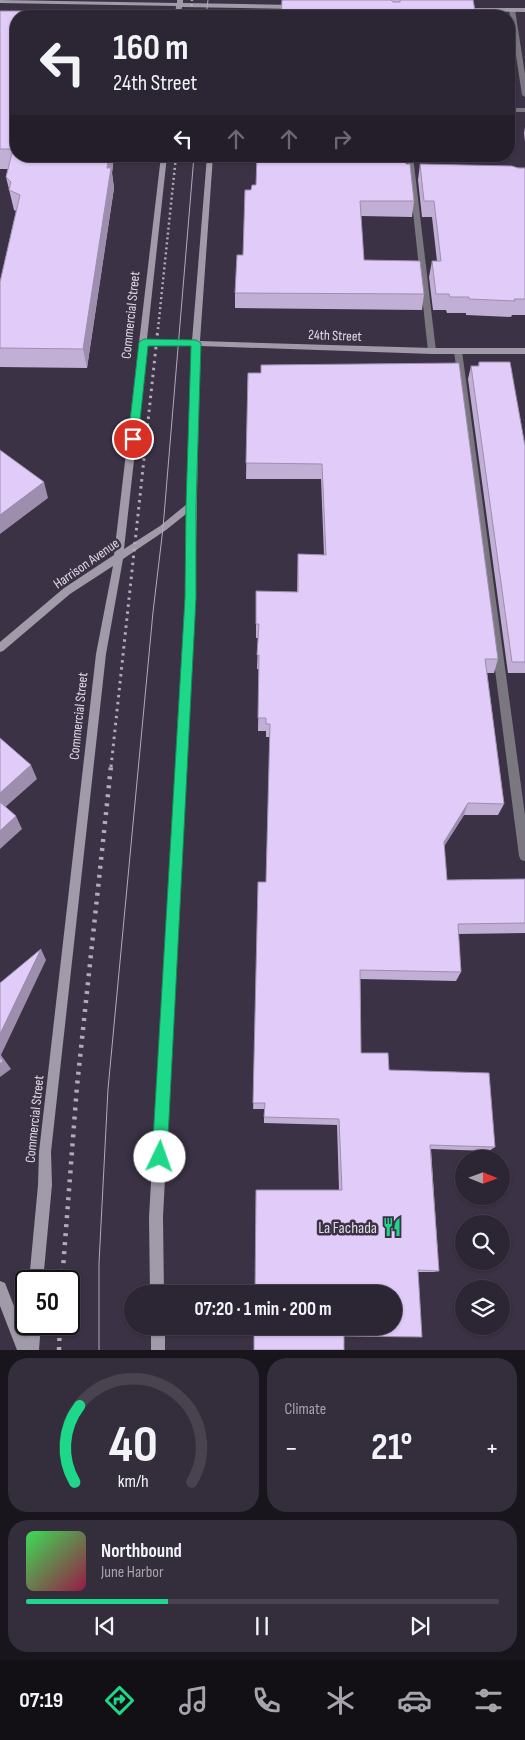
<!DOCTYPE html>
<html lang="en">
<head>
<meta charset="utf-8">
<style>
	:root { --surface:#2c2634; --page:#342e3c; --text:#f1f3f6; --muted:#a6a5ac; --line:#48434f; --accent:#1dd888 }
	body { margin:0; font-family:"Sofia Sans Condensed",sans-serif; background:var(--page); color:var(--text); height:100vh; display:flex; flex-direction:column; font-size:19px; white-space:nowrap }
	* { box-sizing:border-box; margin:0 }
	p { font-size:16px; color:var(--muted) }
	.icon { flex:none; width:28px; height:28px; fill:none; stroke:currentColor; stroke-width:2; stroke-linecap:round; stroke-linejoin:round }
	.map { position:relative; height:1350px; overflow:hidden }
	.panel { display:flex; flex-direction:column; gap:8px; padding:8px; background:#18151d; flex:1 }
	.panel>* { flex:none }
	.hud { position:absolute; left:10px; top:10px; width:505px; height:152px; border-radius:20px; box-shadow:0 1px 4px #0004,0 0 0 1px var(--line); background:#2c2634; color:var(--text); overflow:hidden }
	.needle { width:32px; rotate:91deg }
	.buttons { position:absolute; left:455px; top:1150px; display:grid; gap:10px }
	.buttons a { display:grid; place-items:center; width:55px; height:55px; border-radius:50%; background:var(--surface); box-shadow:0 1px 4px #0004,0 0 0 1px var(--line); font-size:25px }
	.speed { position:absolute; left:15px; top:1270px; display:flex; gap:10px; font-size:25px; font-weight:700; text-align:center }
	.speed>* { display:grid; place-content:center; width:65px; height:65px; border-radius:50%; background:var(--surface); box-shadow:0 1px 4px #0004,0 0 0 1px var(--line); line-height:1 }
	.speed .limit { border:2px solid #111; border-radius:8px; background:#fff; color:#111 }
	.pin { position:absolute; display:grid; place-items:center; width:42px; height:42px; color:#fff; margin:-21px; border:2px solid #fff; border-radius:50%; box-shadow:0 1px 5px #0007 }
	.me { position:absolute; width:55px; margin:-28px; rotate:3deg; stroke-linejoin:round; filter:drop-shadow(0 0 4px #0008) }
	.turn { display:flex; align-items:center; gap:18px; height:105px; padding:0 20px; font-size:22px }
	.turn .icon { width:65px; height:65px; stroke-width:2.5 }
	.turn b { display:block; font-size:35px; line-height:42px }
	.lanes { display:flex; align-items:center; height:48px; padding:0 20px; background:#0003; justify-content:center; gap:25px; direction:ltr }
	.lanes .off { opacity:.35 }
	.big { font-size:38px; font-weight:700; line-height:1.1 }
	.panel .widget { flex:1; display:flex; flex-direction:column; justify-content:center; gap:8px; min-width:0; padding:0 18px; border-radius:20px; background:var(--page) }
	.panel .dial { align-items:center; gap:0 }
	.dial svg { height:130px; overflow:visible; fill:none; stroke:var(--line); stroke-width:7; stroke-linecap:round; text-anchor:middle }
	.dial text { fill:var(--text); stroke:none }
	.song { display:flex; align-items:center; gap:15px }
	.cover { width:60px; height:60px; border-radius:8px; background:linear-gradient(135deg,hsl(130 70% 55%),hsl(340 70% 35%)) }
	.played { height:5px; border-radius:2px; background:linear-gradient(90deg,var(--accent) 30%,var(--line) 30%) }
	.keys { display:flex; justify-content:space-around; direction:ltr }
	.heat { display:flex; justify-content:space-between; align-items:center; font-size:28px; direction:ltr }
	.panel .tiles { flex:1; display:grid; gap:8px; grid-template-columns:1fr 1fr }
	.widget:last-child { grid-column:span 2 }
	.trip { position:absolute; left:124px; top:1285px; width:278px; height:50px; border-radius:25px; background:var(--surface); box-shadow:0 1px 4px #0004,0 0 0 1px var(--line); font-weight:700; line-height:50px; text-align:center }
	.menu { display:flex; height:80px; justify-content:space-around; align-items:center; background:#120f15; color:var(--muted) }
	.menu .icon { width:35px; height:35px }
	.menu .current { color:var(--accent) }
	.menu b { font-size:22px; color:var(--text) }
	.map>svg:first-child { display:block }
</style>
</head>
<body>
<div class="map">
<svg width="525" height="1350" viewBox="0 0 525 1350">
	<rect width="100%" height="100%" fill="#3b3245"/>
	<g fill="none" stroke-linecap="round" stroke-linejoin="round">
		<!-- lane -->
		<path fill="#7b7780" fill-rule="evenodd" d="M512 8 515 10 525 74V97L522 95 509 10Z
			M509 108H525V112H509Z
			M407 156H413L436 351 432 354 428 351Z
			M458 348 462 351 525 815V861L521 860 519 856 454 351Z"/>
		<!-- secondary -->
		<path fill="#a19aa9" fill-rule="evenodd" d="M0 0 177 3V0H183V3L294 5 297 7 294 9 182 7 181 16H175L176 6 0 3Z
			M459 8H525V12L461 11 458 9Z
			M161 156H167L147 339 192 341 207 156H213L200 341 432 348H525V354H432L200 346 195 598 163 1217 164 1294H150L149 1217 185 598 186 514 166 530 123 559 106 654 51 1152 52 1185 43 1281H29L38 1185 39 1152 96 654 113 566 70 594 3 651 0 652V642L64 588 114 555ZM147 345 192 346 187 504 160 526 124 549Z
			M0 1281 5 1283 26 1337 27 1324H41L39 1350H17L0 1306Z
			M151 1326H165V1350H151Z"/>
		<!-- tram -->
		<path stroke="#b2abb9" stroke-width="1" d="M206 16 208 0
			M99 1350V1263L108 1089 153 612 163 528 194 156"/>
		<!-- rail-far2 -->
		<path stroke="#b2abb9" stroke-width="2.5" stroke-dasharray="2 3" stroke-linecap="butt" d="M191 16 192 0
			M158 329 176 156"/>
		<!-- rail-far1 -->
		<path stroke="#b2abb9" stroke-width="3" stroke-dasharray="2.5 4.5" stroke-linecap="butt" d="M111 767 158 328"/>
		<!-- rail -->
		<path stroke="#b2abb9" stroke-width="4.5" stroke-dasharray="3 6" stroke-linecap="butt" d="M62 1281 77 1086 111 766
			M59 1350 60 1324"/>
	</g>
	<!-- wall -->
	<path fill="#c2afd5" d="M282 0H473L476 16Z
		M0 11H124V16H16V156H114L112 173 114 188 87 368 0 367V282L16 211 14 210 6 177 8 169H0Z
		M525 127V142L524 133Z
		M406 164 414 201 412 217 361 216 364 260 424 294 422 310 235 308V293L243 255 251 190 256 185Z
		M420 164 525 168V315H512L511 317 466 315V313H447L446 310H433L429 277 432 261H437L432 217H422L418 180Z
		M479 362 525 446V673H508L468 379 471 366H478Z
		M248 373 498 659 494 673H487L504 804 498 815H464L444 846 447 880 525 879V933L458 934 461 972 456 981 360 979 361 1053 389 1070 495 1147 489 1151 431 1149 439 1271 434 1272H418L339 1190 337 1125 264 1123V1109H253L266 882 270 737H266V731H258L259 669H257L258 638H256V624L297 592 298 554 324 555 321 479H246Z"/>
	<!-- shaded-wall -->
	<path fill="#9e8eae" d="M109 156H114L112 173 114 188 87 368 83 349Z
		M44 482 48 498 0 534V515Z
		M31 765 37 779 2 810 0 807V793Z
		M468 803 464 815 440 853 444 842Z
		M16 816 22 829 0 849V831Z
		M41 949 46 960 1 1055 11 1069 0 1077V1034Z"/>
	<!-- building -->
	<path fill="#e1cbf8" stroke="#9e8eae" d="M282 0H391L393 2H400V0H473L476 16H281Z
		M0 11H124L123 16H16V156H109L107 168H111L83 349 0 348V282L20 195 9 190 11 182 6 177 13 149H0Z
		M257 156H405L406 164H410L414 201H360L364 260 420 261 424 294 235 293 237 255H243L245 190H251L252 185H256Z
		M420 164 512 166 518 168H525V299H514L515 301 469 299V297H450L449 294H436L432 261H441L434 201H424Z
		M479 362H510L525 446V662H512L471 366H479Z
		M459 363 498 659H485L504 804 468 803 444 842 447 880 525 879V923L458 924 461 972 360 970 361 1053H388L389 1070 489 1073 495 1147 430 1145 439 1271 418 1270 422 1337 344 1336V1350H254V1326H392V1294H255L256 1190H342L339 1119 264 1117 265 1103H253L258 882H266L270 724H266V718H258L259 655H257L259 624H256V591L298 592V554L326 555 322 464 246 463 248 373H261V365Z
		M0 450 44 482 0 515Z
		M0 738 31 765 0 793Z
		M0 802 16 816 0 831Z
		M41 949 0 1034V983Z
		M0 1057 3 1061 0 1064Z"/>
	<!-- route -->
	<path fill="#1dd888" stroke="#138c58" d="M144 339 196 340 201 343 196 505V598L167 1157 165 1162 160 1164 154 1162 152 1157 185 598 186 505 191 346H148L138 439 133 443 128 439 139 342Z"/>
	<!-- icons -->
	<defs>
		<g id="restaurant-bare" transform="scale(1.5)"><path d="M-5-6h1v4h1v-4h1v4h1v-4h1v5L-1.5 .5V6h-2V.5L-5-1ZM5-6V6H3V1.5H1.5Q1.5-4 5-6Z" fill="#1dd888" stroke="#3b3245" stroke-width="2.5" paint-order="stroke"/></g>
	</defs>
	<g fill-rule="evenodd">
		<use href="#restaurant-bare" x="392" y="1227"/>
	</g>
	<g text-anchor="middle" stroke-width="5" stroke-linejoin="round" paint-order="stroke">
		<!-- street labels -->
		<g font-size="14" fill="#e1dbe7" stroke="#3b3245">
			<text transform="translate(130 315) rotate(-84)" y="5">Commercial Street</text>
			<text transform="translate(335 335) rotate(2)" y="5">24th Street</text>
			<text transform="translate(86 563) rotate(-35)" y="5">Harrison Avenue</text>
			<text transform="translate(78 716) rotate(-84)" y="5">Commercial Street</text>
			<text transform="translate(34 1119) rotate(-84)" y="5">Commercial Street</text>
		</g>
		<!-- near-poi labels -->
		<g font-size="16" fill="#e1dbe7" stroke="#3b3245" text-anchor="end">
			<text x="377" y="1233">La Fachada</text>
		</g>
	</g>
</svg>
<div class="buttons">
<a><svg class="needle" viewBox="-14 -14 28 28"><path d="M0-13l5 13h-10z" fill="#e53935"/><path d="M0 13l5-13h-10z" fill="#a6a5ac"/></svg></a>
<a><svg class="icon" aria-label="search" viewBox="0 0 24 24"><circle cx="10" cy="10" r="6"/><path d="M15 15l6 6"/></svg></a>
<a><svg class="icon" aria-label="layers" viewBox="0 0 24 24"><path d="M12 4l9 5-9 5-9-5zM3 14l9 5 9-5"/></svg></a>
</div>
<div class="speed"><div class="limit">50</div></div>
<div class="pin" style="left:133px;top:439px;background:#d93025"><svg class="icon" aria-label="arrive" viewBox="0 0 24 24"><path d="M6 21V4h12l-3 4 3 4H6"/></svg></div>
<svg class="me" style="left:160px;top:1157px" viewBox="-20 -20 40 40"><circle r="19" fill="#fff"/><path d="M0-13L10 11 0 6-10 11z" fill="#1dd888"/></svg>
<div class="trip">07:20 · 1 min · 200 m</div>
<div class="hud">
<div class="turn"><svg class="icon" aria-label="left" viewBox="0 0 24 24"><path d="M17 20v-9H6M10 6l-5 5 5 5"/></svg><div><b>160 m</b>24th Street</div></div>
<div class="lanes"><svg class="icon" aria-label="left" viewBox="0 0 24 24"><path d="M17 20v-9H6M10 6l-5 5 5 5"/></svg><svg class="icon off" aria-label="ahead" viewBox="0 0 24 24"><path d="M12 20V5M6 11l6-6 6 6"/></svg><svg class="icon off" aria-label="ahead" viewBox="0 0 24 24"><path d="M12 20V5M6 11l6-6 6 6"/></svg><svg class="icon off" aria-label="right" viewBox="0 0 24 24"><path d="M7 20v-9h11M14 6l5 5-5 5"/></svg></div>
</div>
</div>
<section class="panel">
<div class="tiles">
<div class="widget dial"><svg viewBox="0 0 100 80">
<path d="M14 69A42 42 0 1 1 86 69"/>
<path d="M14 69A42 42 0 0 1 17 22" stroke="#1dd888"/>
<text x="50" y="56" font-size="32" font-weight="700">40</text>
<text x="50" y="72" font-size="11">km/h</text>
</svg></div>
<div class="widget"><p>Climate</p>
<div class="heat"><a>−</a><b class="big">21°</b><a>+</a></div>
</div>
<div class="widget">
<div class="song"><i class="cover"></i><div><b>Northbound</b><p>June Harbor</p></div></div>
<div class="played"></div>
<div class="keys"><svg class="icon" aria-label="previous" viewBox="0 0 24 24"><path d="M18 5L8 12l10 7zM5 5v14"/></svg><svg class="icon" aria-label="pause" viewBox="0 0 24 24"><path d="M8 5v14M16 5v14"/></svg><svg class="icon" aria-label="next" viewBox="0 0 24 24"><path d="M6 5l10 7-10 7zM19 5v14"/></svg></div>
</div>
</div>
</section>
<nav class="menu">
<b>07:19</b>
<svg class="icon current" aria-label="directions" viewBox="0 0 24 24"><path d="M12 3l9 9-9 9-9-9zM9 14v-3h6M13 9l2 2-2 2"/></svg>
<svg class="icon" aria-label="music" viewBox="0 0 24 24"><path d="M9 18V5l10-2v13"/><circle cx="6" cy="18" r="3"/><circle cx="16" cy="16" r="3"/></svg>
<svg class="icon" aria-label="phone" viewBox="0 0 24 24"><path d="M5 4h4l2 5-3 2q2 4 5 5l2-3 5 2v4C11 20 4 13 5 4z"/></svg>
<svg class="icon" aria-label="climate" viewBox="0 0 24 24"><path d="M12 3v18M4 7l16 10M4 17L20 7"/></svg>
<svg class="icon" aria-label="car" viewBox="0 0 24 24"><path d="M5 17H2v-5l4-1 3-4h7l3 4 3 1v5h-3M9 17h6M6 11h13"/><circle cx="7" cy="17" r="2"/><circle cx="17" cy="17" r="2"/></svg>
<svg class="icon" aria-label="filters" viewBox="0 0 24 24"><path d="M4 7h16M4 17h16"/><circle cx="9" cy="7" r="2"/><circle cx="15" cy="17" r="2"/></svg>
</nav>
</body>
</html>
